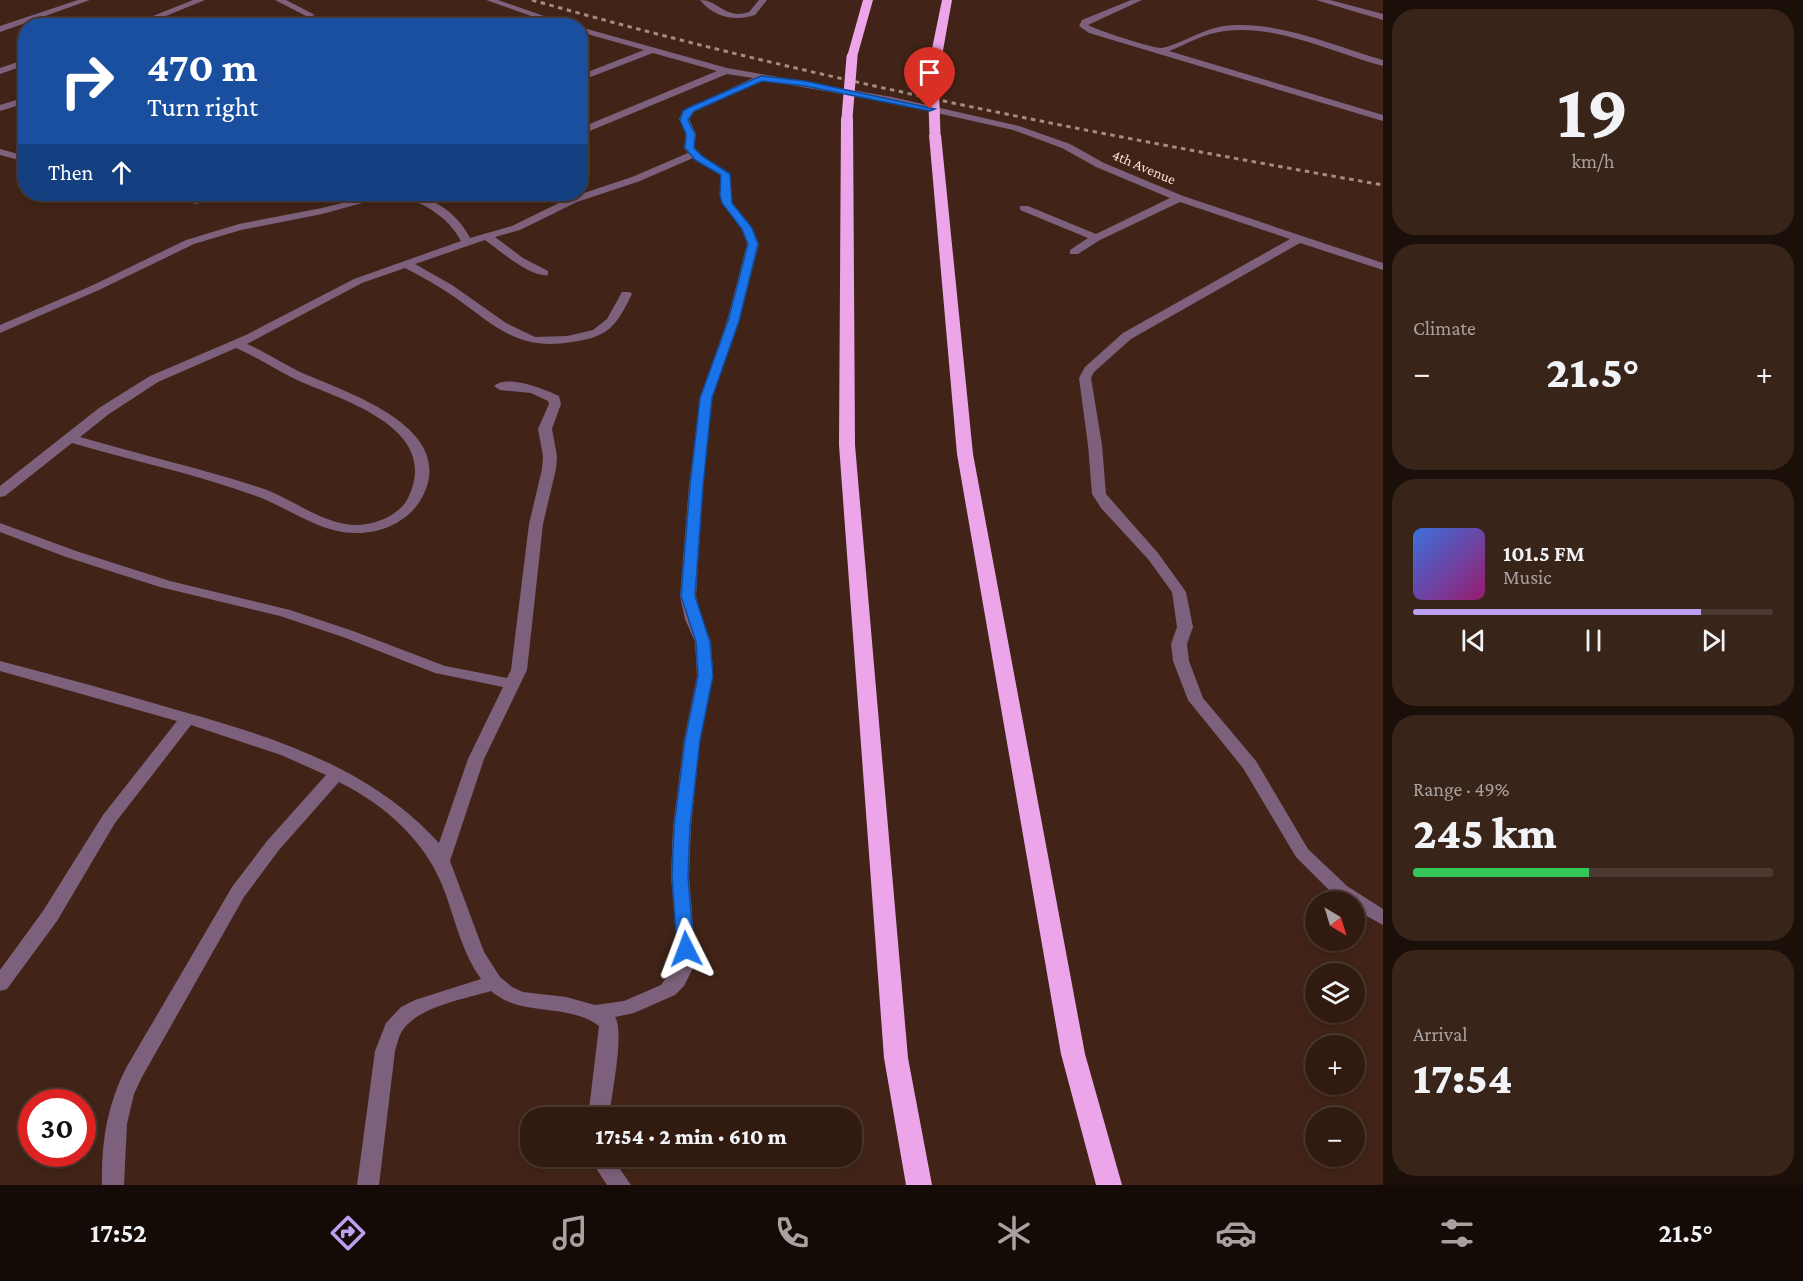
<!DOCTYPE html>
<html lang="en">
<head>
<meta charset="utf-8">
<style>
	:root { --surface:#311b11; --page:#39241a; --text:#f1f3f6; --muted:#a8a19f; --line:#4c3931; --accent:#bca0f2 }
	body { margin:0; font-family:"Crimson Pro",serif; background:var(--page); color:var(--text); height:100vh; display:flex; flex-direction:column; font-size:22px; white-space:nowrap }
	* { box-sizing:border-box; margin:0 }
	p { font-size:20px; color:var(--muted) }
	.icon { flex:none; width:33px; height:33px; fill:none; stroke:currentColor; stroke-width:2; stroke-linecap:round; stroke-linejoin:round }
	.map { position:relative; flex:1; overflow:hidden }
	.sheet { display:flex; flex-direction:column; gap:9px; padding:9px; background:#1b0f09; width:420px }
	.sheet>* { flex:none }
	.banner { position:absolute; left:18px; top:18px; width:570px; height:183px; border-radius:24px; box-shadow:0 3px 9px #0003,0 0 0 2px var(--line); background:#1a4fa0; color:#fff; overflow:hidden }
	.needle { width:39px; rotate:142deg }
	.fabs { position:absolute; left:1305px; top:891px; display:grid; gap:12px }
	.fabs a { display:grid; place-items:center; width:60px; height:60px; border-radius:50%; background:var(--surface); box-shadow:0 3px 9px #0003,0 0 0 2px var(--line); font-size:30px }
	.speed { position:absolute; left:18px; top:1089px; display:flex; gap:12px; font-size:30px; font-weight:700; text-align:center }
	.speed>* { display:grid; place-content:center; width:78px; height:78px; border-radius:50%; background:var(--surface); box-shadow:0 3px 9px #0003,0 0 0 2px var(--line); line-height:1 }
	.speed .limit { border:9px solid #d22; background:#fff; color:#111 }
	.pin { position:absolute; display:grid; place-items:center; width:51px; height:51px; color:#fff; margin:-62px -26px; border-radius:50% 50% 50% 0; rotate:-45deg; box-shadow:0 0 6px #0007 }
	.pin .icon { rotate:45deg }
	.me { position:absolute; width:66px; margin:-33px; rotate:357deg; stroke-linejoin:round; filter:drop-shadow(0 0 4px #0008) }
	.turn { display:flex; align-items:center; gap:21px; height:126px; padding:0 30px; font-size:27px }
	.turn .icon { width:78px; height:78px; stroke-width:2.5 }
	.turn b { display:block; font-size:42px; line-height:51px }
	.then { display:flex; align-items:center; height:57px; padding:0 30px; background:#0003; gap:12px; font-size:22px }
	.big { font-size:45px; font-weight:800; line-height:1.1 }
	.sheet .tile { flex:1; display:flex; flex-direction:column; justify-content:center; gap:9px; min-width:0; padding:0 21px; border-radius:24px; background:var(--page) }
	.sheet .dial { align-items:center; gap:0 }
	.dial b { font-size:78px; line-height:1 }
	.song { display:flex; align-items:center; gap:18px }
	.cover { width:72px; height:72px; border-radius:9px; background:linear-gradient(135deg,hsl(220 70% 55%),hsl(320 70% 35%)) }
	.played { height:6px; border-radius:3px; background:linear-gradient(90deg,var(--accent) 80%,var(--line) 80%) }
	.keys { display:flex; justify-content:space-around; direction:ltr }
	.heat { display:flex; justify-content:space-between; align-items:center; font-size:33px; direction:ltr }
	.charge { height:9px; border-radius:4px; background:linear-gradient(90deg,#34c759 49%,var(--line) 0) }
	.trip { position:absolute; left:520px; top:1107px; width:342px; height:60px; border-radius:24px; background:var(--surface); box-shadow:0 3px 9px #0003,0 0 0 2px var(--line); font-weight:800; line-height:60px; text-align:center }
	.tab-bar { display:flex; height:96px; justify-content:space-around; align-items:center; background:#140b07; color:var(--muted) }
	.tab-bar .icon { width:42px; height:42px }
	.tab-bar .active { color:var(--accent) }
	.tab-bar b { font-size:27px; color:var(--text) }
	main { display:flex; flex:1; min-height:0 }
	.map>svg:first-child { display:block }
</style>
</head>
<body>
<main>
<div class="map">
<svg width="1383" height="1185" viewBox="0 0 1383 1185">
	<rect width="100%" height="100%" fill="#412417"/>
	<g fill="none" stroke-linecap="round" stroke-linejoin="round">
		<!-- street -->
		<path fill="#7d607b" fill-rule="evenodd" d="M78 0H90L0 32V26Z
			M193 0H205L141 26H128Z
			M275 0H286L315 15 308 17Z
			M486 0H498L573 26H559Z
			M700 0C719 0 725 20 749 12L759 0H767L755 15C734 22 714 17 700 0Z
			M1131 0H1142L1088 25C1097 30 1154 49 1162 48 1191 41 1206 24 1241 25 1289 25 1338 47 1383 60V66C1333 53 1278 24 1225 31 1205 33 1187 44 1169 51L1383 115V121L1089 33 1079 26 1082 20Z
			M1316 0H1330L1383 14V20Z
			M580 27 727 68 892 97 1019 126 1070 144 1104 163 1183 196 1383 263V270L1300 243 1131 339 1094 372 1091 378 1102 445 1106 494 1158 553 1186 592 1193 627 1187 644 1189 661 1203 698 1256 761 1308 849 1347 886 1383 909V925L1354 909V902H1344L1335 896 1296 857 1243 768 1188 700 1173 661 1171 644 1177 627 1172 592 1148 559 1101 508 1092 494 1088 445 1079 378 1085 367 1123 333 1290 239 1180 202 1100 240 1078 254H1070V250L1088 238 1020 210V206H1028L1096 234 1170 198 1096 167 1062 148 1013 130 892 103 763 80 694 112 689 119 696 134 694 148 702 156 730 174 732 203 752 228 759 244 739 321 712 398 703 486 696 596 701 619 711 642 713 676 700 740 691 827 689 876 695 949 692 970 684 986 675 995 634 1013 615 1017C625 1032 611 1097 609 1118H588L599 1026C567 1002 522 1018 491 991 465 999 415 1007 401 1033 398 1038 397 1045 395 1051L379 1185H357L375 1051 386 1023 401 1007 415 1000 481 979C463 954 456 924 446 895 428 843 387 806 339 782L279 850 244 897 142 1077 134 1094 127 1124 124 1185H102C101 1144 107 1105 126 1068L232 887 267 841 326 775 281 755 191 725 115 823 57 921 7 989 0 991V970L43 911 103 815 177 721 0 671V661C62 677 123 694 184 712 277 738 372 769 439 843L468 759 503 687 435 673 343 637 280 616 160 587 66 557 0 532V523L76 551 170 581 290 610 353 631 445 666 507 678 511 670 529 524 542 469 543 456 538 429 549 404 548 401 531 393 500 390 494 386C507 374 544 389 559 396L561 404 552 429 557 456 556 469 543 524 527 670 484 759 450 861 484 952 500 977 512 987 523 992 566 997 595 1005 624 1001 661 985 672 970 677 949 671 876 673 827 684 740 697 676 695 642 685 619 680 596 689 486 700 398 727 321 747 244 742 229 722 203 720 175 693 158 640 181 577 202 520 230 495 237 523 258 548 271V275C531 278 499 250 485 240L415 264 452 285 506 323 535 337 567 336 593 330 607 319 622 292H630L632 294C616 326 609 337 572 342 519 351 496 327 456 298 440 287 423 277 405 268L362 283 247 344C268 353 286 366 307 375 354 395 462 431 420 501 407 522 381 533 358 533 320 534 290 508 256 496 196 474 133 461 72 443L5 496 0 497V486L99 408 150 376 246 335 354 279 461 241C448 217 427 205 402 196L401 194C430 194 457 212 470 238L512 226 569 198 632 177 688 153 684 148 686 134 679 119 683 111 753 78 727 74 580 135V128L717 71 653 53 580 81V75L644 50 580 32ZM236 348C257 357 276 370 297 380 344 401 442 428 408 498 400 515 375 525 357 525 323 525 295 500 264 489 204 469 141 455 80 437L109 414 158 382Z
			M26 59V65L0 74V68Z
			M26 97V103L0 111V105Z
			M0 149 26 156V162L0 155Z
			M150 194C164 192 190 192 202 201L197 204 155 197Z
			M379 194H395L322 214 241 230 194 244 99 290 0 333V325L91 286 186 240 239 224 322 208Z
			M588 1156H611L631 1185H607Z"/>
		<!-- highway -->
		<path fill="#eca5e9" fill-rule="evenodd" d="M863 0H873L857 57 852 60 847 57Z
			M942 0H952L939 73 933 76 927 73Z
			M847 115 853 118 855 445 908 1058 932 1185H906L884 1058 839 445 841 118Z
			M935 131 941 135 973 454 1085 1054 1122 1185H1096L1061 1054 957 454 929 135Z"/>
		<!-- rail -->
		<path stroke="#a48c81" stroke-width="3" stroke-dasharray="4.5 4.5" stroke-linecap="butt" d="M532 0C813 80 1095 134 1383 185"/>
		<!-- highway-bridge -->
		<path stroke="#eca5e9" stroke-width="11" d="M933 73 935 135
			M847 118 852 57"/>
	</g>
	<!-- route -->
	<path fill="#1a73e8" stroke="#114b97" stroke-width="1.5" d="M761 76 805 81 935 109 930 111 805 86 762 81 694 111 688 120 695 134 694 148 702 156 730 174 732 203 752 228 758 244 739 321 712 398 703 486 695 596 710 642 713 676 700 740 690 827 688 876 694 949 692 953 686 955 680 953 677 949 672 876 674 827 685 740 698 676 696 642 681 596 690 486 700 398 728 321 748 244 742 229 722 203 720 195 721 175 695 160 685 148 686 134 680 120 683 111 688 108Z"/>
	<g text-anchor="middle" stroke-width="4.5" stroke-linejoin="round" paint-order="stroke">
		<!-- far-street labels -->
		<g font-size="15" fill="#f3dfd7" stroke="#412417">
			<text transform="translate(1144 167) rotate(23)" y="5">4th Avenue</text>
		</g>
	</g>
</svg>
<div class="fabs">
<a><svg class="needle" viewBox="-14 -14 28 28"><path d="M0-13l5 13h-10z" fill="#e53935"/><path d="M0 13l5-13h-10z" fill="#a8a19f"/></svg></a>
<a><svg class="icon" aria-label="layers" viewBox="0 0 24 24"><path d="M12 4l9 5-9 5-9-5zM3 14l9 5 9-5"/></svg></a>
<a>+</a>
<a>−</a>
</div>
<div class="speed"><div class="limit">30</div></div>
<div class="pin" style="left:930px;top:109px;background:#d93025"><svg class="icon" aria-label="arrive" viewBox="0 0 24 24"><path d="M6 21V4h12l-3 4 3 4H6"/></svg></div>
<svg class="me" style="left:686px;top:949px" viewBox="-20 -20 40 40"><path d="M0-17L14 15 0 8-14 15z" fill="#1a73e8" stroke="#fff" stroke-width="4"/></svg>
<div class="trip">17:54 · 2 min · 610 m</div>
<div class="banner">
<div class="turn"><svg class="icon" aria-label="right" viewBox="0 0 24 24"><path d="M7 20v-9h11M14 6l5 5-5 5"/></svg><div><b>470 m</b>Turn right</div></div>
<div class="then">Then<svg class="icon" aria-label="ahead" viewBox="0 0 24 24"><path d="M12 20V5M6 11l6-6 6 6"/></svg></div>
</div>
</div>
<section class="sheet">
<div class="tile dial"><b>19</b><p>km/h</p></div>
<div class="tile"><p>Climate</p>
<div class="heat"><a>−</a><b class="big">21.5°</b><a>+</a></div>
</div>
<div class="tile">
<div class="song"><i class="cover"></i><div><b>101.5 FM</b><p>Music</p></div></div>
<div class="played"></div>
<div class="keys"><svg class="icon" aria-label="previous" viewBox="0 0 24 24"><path d="M18 5L8 12l10 7zM5 5v14"/></svg><svg class="icon" aria-label="pause" viewBox="0 0 24 24"><path d="M8 5v14M16 5v14"/></svg><svg class="icon" aria-label="next" viewBox="0 0 24 24"><path d="M6 5l10 7-10 7zM19 5v14"/></svg></div>
</div>
<div class="tile"><p>Range · 49%</p><b class="big">245 km</b><div class="charge"></div></div>
<div class="tile"><p>Arrival</p><b class="big">17:54</b></div>
</section>
</main>
<nav class="tab-bar">
<b>17:52</b>
<svg class="icon active" aria-label="directions" viewBox="0 0 24 24"><path d="M12 3l9 9-9 9-9-9zM9 14v-3h6M13 9l2 2-2 2"/></svg>
<svg class="icon" aria-label="music" viewBox="0 0 24 24"><path d="M9 18V5l10-2v13"/><circle cx="6" cy="18" r="3"/><circle cx="16" cy="16" r="3"/></svg>
<svg class="icon" aria-label="phone" viewBox="0 0 24 24"><path d="M5 4h4l2 5-3 2q2 4 5 5l2-3 5 2v4C11 20 4 13 5 4z"/></svg>
<svg class="icon" aria-label="climate" viewBox="0 0 24 24"><path d="M12 3v18M4 7l16 10M4 17L20 7"/></svg>
<svg class="icon" aria-label="car" viewBox="0 0 24 24"><path d="M5 17H2v-5l4-1 3-4h7l3 4 3 1v5h-3M9 17h6M6 11h13"/><circle cx="7" cy="17" r="2"/><circle cx="17" cy="17" r="2"/></svg>
<svg class="icon" aria-label="filters" viewBox="0 0 24 24"><path d="M4 7h16M4 17h16"/><circle cx="9" cy="7" r="2"/><circle cx="15" cy="17" r="2"/></svg>
<b>21.5°</b>
</nav>
</body>
</html>
